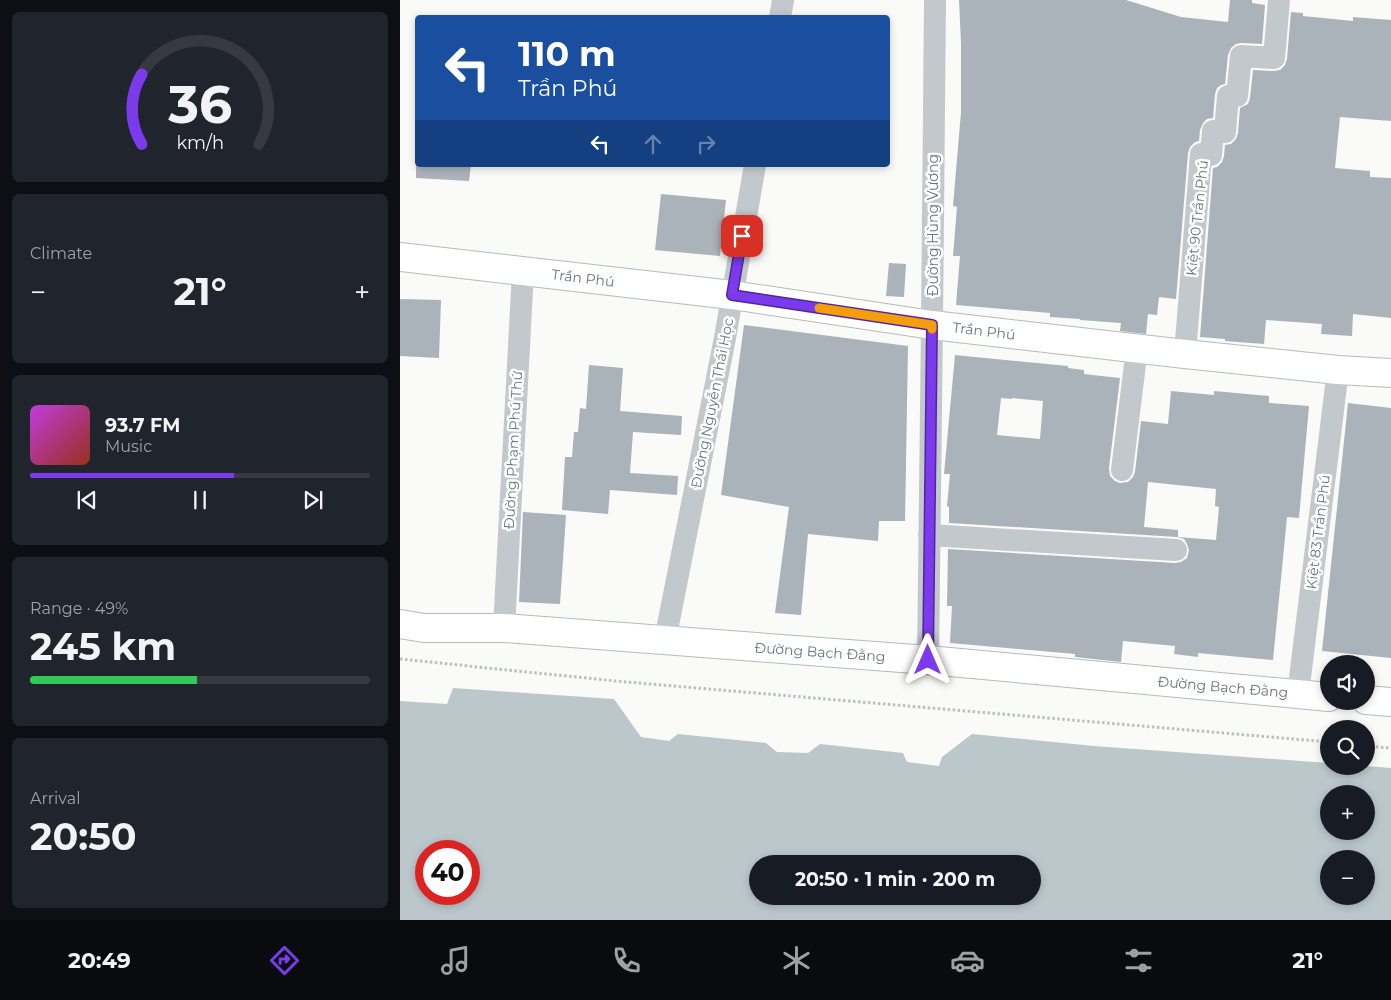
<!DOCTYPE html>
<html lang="en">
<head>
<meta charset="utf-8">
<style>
	:root { --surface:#171b24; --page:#20242c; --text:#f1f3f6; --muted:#9ea1a6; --line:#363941; --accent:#7c3aed }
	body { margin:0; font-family:Montserrat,sans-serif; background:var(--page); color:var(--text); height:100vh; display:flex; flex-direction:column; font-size:19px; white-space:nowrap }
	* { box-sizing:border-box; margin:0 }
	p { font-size:16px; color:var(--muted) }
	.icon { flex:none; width:28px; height:28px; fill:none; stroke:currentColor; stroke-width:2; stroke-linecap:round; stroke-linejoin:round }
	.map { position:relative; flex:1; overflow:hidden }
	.sheet { display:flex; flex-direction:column; gap:12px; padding:12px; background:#0d0f14; width:400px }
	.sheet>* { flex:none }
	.hud { position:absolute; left:15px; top:15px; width:475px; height:152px; border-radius:5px; box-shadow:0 2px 8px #0003; background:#1a4fa0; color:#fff; overflow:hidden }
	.fabs { position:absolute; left:920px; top:655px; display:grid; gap:10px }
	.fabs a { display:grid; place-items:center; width:55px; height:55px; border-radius:50%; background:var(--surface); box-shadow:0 2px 8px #0003; font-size:25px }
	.speed { position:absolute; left:15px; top:840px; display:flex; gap:10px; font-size:25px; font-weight:700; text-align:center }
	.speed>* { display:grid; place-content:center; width:65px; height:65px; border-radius:50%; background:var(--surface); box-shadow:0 2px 8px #0003; line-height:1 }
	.speed .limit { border:8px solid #d22; background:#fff; color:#111 }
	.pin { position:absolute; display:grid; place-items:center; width:42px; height:42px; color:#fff; margin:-21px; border-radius:10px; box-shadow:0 2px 8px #0006 }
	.me { position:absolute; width:55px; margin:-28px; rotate:0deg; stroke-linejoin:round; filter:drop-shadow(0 0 4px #0008) }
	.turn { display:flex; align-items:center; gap:18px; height:105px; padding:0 20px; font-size:22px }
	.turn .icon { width:65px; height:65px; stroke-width:2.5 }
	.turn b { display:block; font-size:35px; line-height:42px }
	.lanes { display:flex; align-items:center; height:48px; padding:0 20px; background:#0003; justify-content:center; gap:25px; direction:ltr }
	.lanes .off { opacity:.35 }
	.big { font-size:38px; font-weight:700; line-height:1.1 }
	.sheet .widget { flex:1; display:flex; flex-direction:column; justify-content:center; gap:8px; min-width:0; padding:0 18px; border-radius:8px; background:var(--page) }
	.sheet .dial { align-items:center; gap:0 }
	.dial svg { height:130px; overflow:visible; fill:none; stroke:var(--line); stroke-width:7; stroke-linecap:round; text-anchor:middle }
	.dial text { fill:var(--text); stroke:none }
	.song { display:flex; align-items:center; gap:15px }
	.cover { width:60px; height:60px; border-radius:8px; background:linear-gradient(135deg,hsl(290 70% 55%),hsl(10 70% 35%)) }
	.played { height:5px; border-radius:2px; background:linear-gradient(90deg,var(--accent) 60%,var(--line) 60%) }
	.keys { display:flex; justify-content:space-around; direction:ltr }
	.heat { display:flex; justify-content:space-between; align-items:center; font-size:28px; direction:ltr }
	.charge { height:8px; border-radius:4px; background:linear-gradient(90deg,#34c759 49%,var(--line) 0) }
	.trip { position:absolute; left:349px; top:855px; width:292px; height:50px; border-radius:25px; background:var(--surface); box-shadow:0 2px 8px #0003; font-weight:700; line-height:50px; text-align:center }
	.tab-bar { display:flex; height:80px; justify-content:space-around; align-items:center; background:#090b0e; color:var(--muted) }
	.tab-bar .icon { width:35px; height:35px }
	.tab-bar .current { color:var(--accent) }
	.tab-bar b { font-size:22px; color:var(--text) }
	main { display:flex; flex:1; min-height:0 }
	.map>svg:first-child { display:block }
</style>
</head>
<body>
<main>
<section class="sheet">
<div class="widget dial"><svg viewBox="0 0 100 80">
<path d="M14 69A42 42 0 1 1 86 69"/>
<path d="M14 69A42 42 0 0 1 14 26" stroke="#7c3aed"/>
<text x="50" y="56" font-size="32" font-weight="700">36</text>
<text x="50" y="72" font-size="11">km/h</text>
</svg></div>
<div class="widget"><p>Climate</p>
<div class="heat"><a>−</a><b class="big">21°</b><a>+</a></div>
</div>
<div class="widget">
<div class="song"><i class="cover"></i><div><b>93.7 FM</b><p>Music</p></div></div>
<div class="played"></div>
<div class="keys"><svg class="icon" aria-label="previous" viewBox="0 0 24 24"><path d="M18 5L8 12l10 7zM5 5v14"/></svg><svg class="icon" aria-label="pause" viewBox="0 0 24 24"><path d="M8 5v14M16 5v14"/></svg><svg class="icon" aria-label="next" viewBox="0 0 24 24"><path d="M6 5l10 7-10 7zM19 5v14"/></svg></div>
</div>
<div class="widget"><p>Range · 49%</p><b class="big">245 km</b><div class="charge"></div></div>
<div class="widget"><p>Arrival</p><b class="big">20:50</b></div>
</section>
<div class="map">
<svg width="991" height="920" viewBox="0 0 991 920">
	<rect width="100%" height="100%" fill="#fafaf8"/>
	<!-- water -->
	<path fill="#bbc7cb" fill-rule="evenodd" d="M53 688 214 699 241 737 269 741 278 734 366 743 377 752 408 753 420 744 503 753 507 762 539 766 542 757 572 734 694 746 929 763V766H966L991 768V920H0V701L47 704ZM929 794H966V831H929ZM26 851H69V894H26ZM929 859H966V896H929ZM358 864H632V896H358Z"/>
	<!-- building -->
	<path fill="#aab3b9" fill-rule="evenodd" d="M559 0H726L781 17 828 22 830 0H852V3L865 5 862 44 841 43 836 44 831 48 828 55 825 84 821 85 817 88 815 94 813 118 807 119 803 123 800 130 799 141 795 142 790 147 788 153 776 299 759 297 757 315 748 314 746 334 720 331 721 323 680 320V319L650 317V313L556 305 560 256H553L557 207 553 206 561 112V43Z
		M891 12 903 13V16L953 21V17L991 20V121L940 117 935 168 970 171V177L991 178V318L953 314 952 336 921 334 922 324 866 320 864 344 825 341V339L800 337 813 168 817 167 822 162 824 156 825 145 831 144 836 139 838 133 840 108 848 104 850 98 853 70 874 71 880 70 885 65 887 59Z
		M16 165H71L69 181 16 178Z
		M261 194 326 200 320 256 255 250Z
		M489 263 506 264 504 297 486 296Z
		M0 299 41 300 39 358 0 356Z
		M344 325 508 346 505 521H479L478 541 408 534 401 615 375 613 389 507 321 495Z
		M555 355 668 366V368L684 370V374L720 378 709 468 710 476 715 481 720 483 728 482 733 477 735 472 741 421 768 424 771 391 814 395V391L869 396V403L909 406 899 518 887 517 873 660 798 653V657L774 654 775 646 723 641 721 662 675 657V654L550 643 552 606H547L548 549 775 563 781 562 787 558 789 550 787 544 784 539 777 537 549 523V507L547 506 550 474H544ZM601 398 612 399V398L643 401 640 439 597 435ZM748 482 816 489 815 506 819 507 816 540 778 537V530L744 527Z
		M189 365 223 368 220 411 282 416 281 435 233 432 230 473 278 476 277 495 210 490 208 514 162 510 165 457H172L174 432H178L180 408 186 409Z
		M948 403 991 408V658L922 651Z
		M123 512 166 515 160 604 119 602Z"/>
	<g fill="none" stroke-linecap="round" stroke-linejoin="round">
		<!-- major casing -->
		<g stroke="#b5babe" stroke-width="30">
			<path id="major" d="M0 257 332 295 532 325 785 354 938 370 991 373
				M0 624 24 628H104L528 660 929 697
				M966 700 991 702"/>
		</g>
		<!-- path -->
		<path stroke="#bbbfc2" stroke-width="3" stroke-dasharray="2.5 2.5" stroke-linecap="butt" d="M0 659 215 681 929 742
			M966 746 991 748"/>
		<!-- minor -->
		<path stroke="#c3c8cc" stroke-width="22" d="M380 18 383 0
			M785 354 801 154 811 155 813 131 825 132 828 96H837L841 56 874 58 879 0
			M722 470 737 348
			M529 535 776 550
			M104 628 123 271
			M265 640 325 338 355 165
			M528 660 532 325 535 0
			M898 694 938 370"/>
		<!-- major -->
		<use href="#major" stroke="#fff" stroke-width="28"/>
	</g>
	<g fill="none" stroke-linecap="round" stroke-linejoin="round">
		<!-- route casing -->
		<g stroke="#51269a" stroke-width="12">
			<path id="route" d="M342 236 332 295 532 325 528 660"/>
		</g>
		<!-- route -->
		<use href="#route" stroke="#7c3aed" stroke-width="9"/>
		<!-- slow -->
		<path stroke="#f59e0b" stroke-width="9" d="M419 308 532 325V329"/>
	</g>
	<g text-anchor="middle" stroke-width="5" stroke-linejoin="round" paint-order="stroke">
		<!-- street labels -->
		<g font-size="14" fill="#657683" stroke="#fff">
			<text transform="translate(797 218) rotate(-84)" y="5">Kiệt 90 Trần Phú</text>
			<text transform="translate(533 225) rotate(-90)" y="5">Đường Hùng Vương</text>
			<text transform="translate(183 278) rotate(7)" y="5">Trần Phú</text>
			<text transform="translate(584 331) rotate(7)" y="5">Trần Phú</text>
			<text transform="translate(312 403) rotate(-79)" y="5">Đường Nguyễn Thái Học</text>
			<text transform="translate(113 450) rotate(-87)" y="5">Đường Phạm Phú Thứ</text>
			<text transform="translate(918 532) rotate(-83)" y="5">Kiệt 83 Trần Phú</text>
			<text transform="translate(420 652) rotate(4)" y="5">Đường Bạch Đằng</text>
			<text transform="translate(823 687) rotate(5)" y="5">Đường Bạch Đằng</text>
		</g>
	</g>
</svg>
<div class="fabs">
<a><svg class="icon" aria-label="sound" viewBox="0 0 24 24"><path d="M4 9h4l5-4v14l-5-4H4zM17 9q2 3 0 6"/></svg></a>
<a><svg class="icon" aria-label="search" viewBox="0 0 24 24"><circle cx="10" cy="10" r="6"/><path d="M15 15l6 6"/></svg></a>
<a>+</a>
<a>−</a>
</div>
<div class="speed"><div class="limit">40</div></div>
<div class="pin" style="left:342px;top:236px;background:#d93025"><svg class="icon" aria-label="arrive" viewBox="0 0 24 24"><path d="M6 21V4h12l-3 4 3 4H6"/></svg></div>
<svg class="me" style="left:528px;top:660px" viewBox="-20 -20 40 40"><path d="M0-17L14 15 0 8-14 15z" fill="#7c3aed" stroke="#fff" stroke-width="4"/></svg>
<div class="trip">20:50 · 1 min · 200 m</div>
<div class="hud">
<div class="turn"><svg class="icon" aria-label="left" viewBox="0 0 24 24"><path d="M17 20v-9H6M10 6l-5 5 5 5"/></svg><div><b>110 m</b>Trần Phú</div></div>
<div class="lanes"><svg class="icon" aria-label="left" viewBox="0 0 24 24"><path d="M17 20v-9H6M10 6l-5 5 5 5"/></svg><svg class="icon off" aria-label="ahead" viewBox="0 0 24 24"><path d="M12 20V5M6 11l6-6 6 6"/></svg><svg class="icon off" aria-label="right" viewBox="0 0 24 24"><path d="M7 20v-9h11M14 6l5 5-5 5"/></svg></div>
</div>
</div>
</main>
<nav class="tab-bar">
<b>20:49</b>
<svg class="icon current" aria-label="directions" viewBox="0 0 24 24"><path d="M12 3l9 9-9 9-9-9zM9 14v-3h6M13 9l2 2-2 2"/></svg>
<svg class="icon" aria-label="music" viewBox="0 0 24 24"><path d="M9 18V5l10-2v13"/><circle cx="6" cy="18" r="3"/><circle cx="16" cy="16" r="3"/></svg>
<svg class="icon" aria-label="phone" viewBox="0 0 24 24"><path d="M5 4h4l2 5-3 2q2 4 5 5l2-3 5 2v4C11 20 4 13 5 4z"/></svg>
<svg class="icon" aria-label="climate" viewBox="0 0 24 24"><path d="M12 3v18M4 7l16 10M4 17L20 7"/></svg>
<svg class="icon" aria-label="car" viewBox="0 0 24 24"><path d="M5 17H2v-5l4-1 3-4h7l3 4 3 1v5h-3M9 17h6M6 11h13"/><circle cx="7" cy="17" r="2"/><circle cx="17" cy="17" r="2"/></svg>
<svg class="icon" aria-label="filters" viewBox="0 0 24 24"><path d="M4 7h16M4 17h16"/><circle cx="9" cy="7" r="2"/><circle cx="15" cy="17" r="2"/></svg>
<b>21°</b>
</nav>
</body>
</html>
